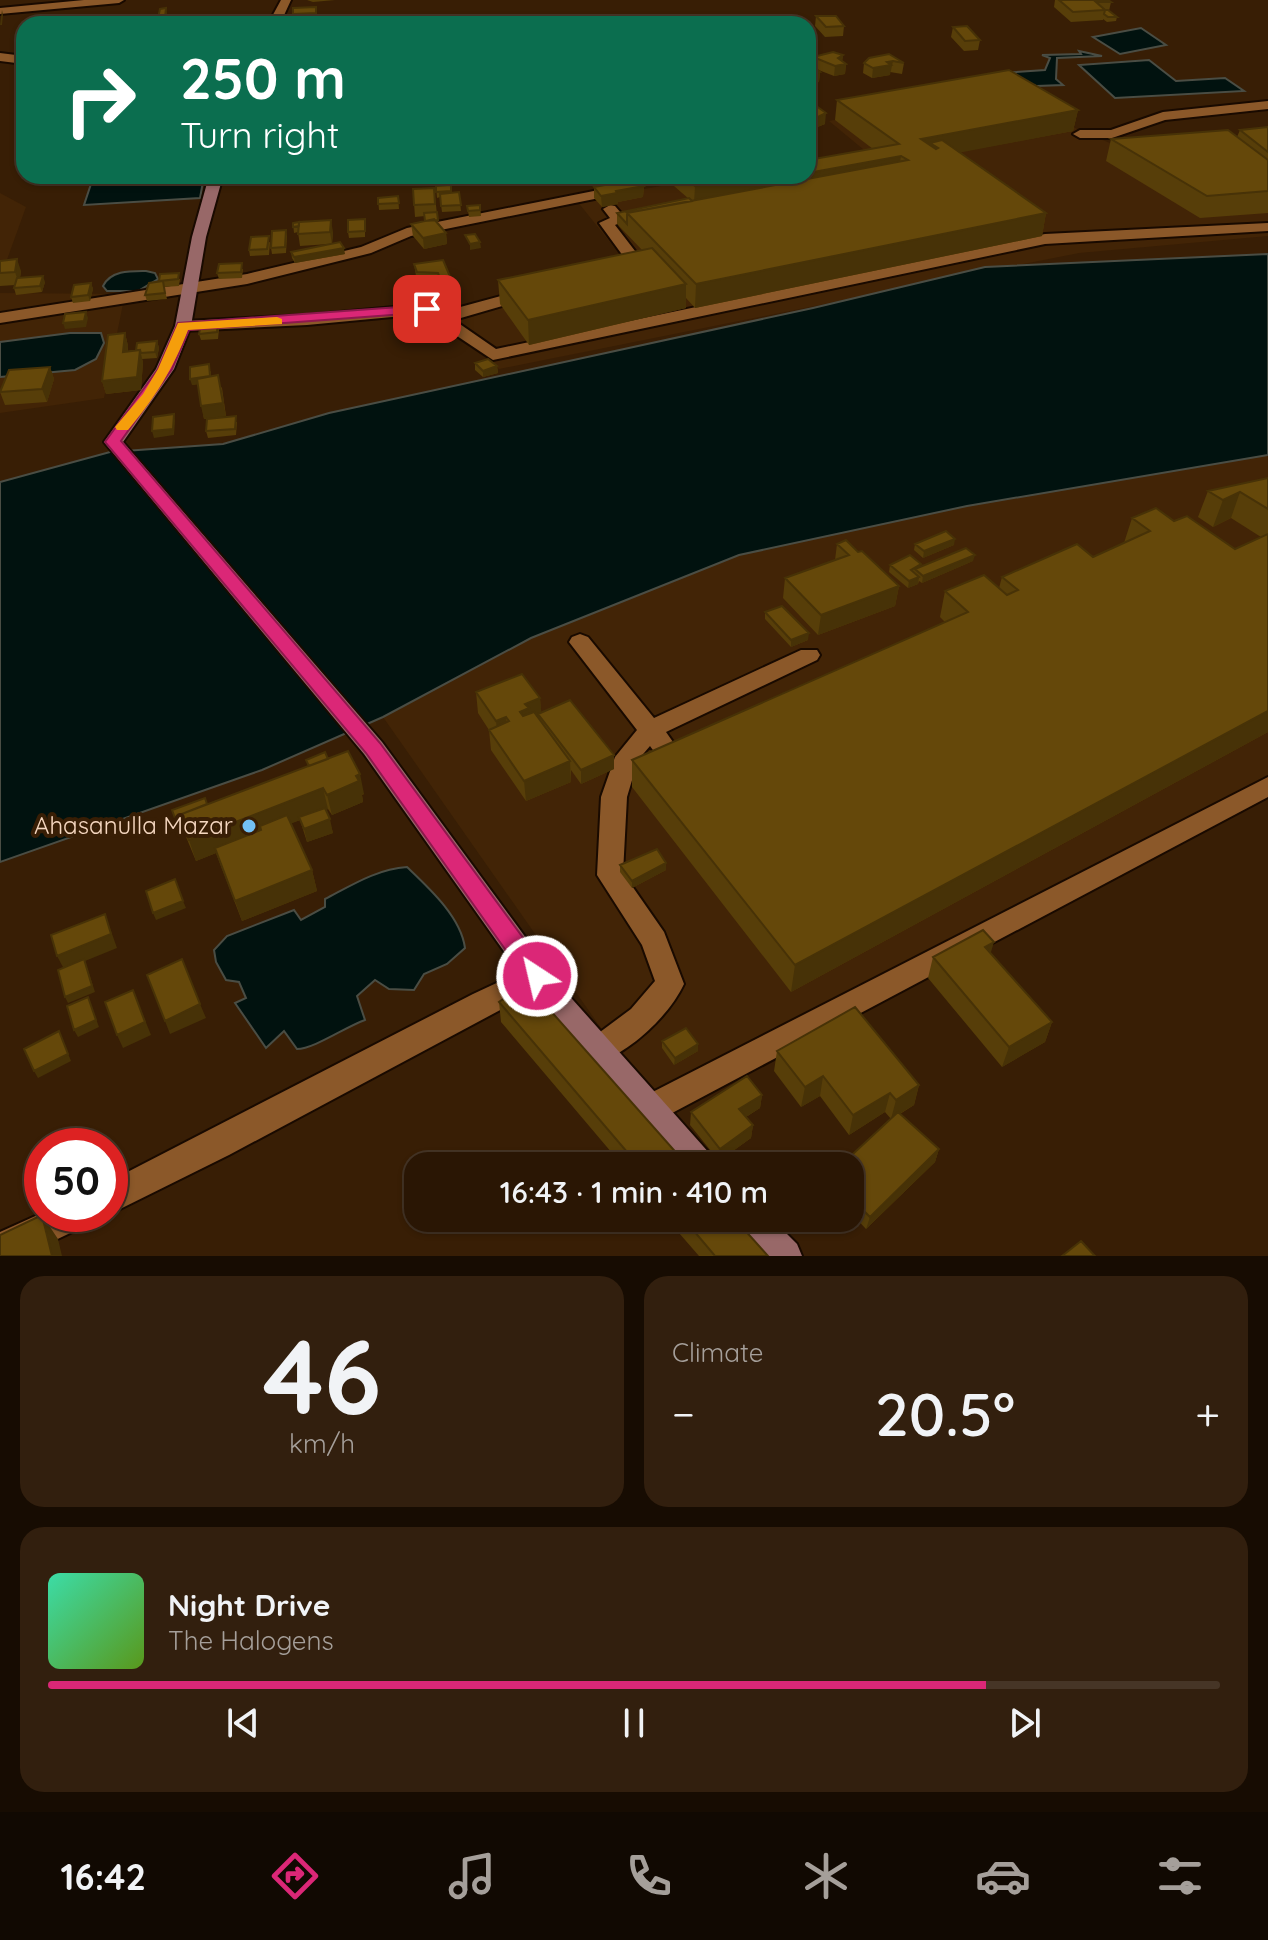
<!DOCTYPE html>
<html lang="en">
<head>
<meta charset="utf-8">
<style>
	:root { --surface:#2a1604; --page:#321f0e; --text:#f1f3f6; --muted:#a59f9a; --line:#463526; --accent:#db2777 }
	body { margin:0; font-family:Quicksand,sans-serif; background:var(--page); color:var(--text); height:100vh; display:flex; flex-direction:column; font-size:30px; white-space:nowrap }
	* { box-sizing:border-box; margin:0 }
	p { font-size:26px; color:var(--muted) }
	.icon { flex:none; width:44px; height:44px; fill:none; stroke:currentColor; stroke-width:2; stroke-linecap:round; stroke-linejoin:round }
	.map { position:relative; height:1256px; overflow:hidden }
	.sheet { display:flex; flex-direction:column; gap:20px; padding:20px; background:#170c02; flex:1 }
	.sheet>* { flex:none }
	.hud { position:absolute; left:16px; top:16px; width:800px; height:168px; border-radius:24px; box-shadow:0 2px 6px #0004,0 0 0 2px var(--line); background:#0b6e4f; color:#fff; overflow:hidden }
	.speed { position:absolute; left:24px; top:1128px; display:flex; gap:16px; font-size:40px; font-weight:700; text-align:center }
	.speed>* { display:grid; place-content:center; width:104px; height:104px; border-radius:50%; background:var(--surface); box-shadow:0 2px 6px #0004,0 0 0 2px var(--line); line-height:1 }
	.speed .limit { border:12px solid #d22; background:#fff; color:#111 }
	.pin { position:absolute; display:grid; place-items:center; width:68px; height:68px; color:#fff; margin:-34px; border-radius:16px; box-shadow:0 4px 12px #0006 }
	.me { position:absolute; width:88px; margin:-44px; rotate:325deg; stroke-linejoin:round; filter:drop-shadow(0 0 6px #0008) }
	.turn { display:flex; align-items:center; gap:28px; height:168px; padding:0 32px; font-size:36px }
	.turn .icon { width:104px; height:104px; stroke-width:2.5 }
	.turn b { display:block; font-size:56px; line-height:68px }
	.big { font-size:60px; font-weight:600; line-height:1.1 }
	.sheet .tile { flex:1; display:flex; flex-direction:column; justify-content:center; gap:12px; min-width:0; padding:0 28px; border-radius:24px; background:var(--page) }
	.sheet .dial { align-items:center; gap:0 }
	.dial b { font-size:104px; line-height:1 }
	.song { display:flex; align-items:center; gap:24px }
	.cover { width:96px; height:96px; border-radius:12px; background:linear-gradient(135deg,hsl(160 70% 55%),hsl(90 70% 35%)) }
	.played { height:8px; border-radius:4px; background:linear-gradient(90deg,var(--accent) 80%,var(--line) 80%) }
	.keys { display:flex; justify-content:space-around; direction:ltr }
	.heat { display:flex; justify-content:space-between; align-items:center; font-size:44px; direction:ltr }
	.sheet .tiles { flex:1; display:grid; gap:20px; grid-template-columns:1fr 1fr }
	.tile:last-child { grid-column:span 2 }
	.trip { position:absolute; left:404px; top:1152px; width:460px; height:80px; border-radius:24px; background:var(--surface); box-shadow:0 2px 6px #0004,0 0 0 2px var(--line); font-weight:600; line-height:80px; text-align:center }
	.dock { display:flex; height:128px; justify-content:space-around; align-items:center; background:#110902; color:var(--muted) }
	.dock .icon { width:56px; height:56px }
	.dock .selected { color:var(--accent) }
	.dock b { font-size:36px; color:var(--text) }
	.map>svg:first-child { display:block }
</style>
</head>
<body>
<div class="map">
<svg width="1268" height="1256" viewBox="0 0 1268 1256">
	<rect width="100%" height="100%" fill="#381e05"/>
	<!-- built -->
	<path fill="#422406" d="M1002 88 1079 130 1117 146 1268 133V236L1079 253 499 369 432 313 629 266 577 201 717 176 776 183 881 164 829 121Z
		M0 193 26 207 0 279Z
		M0 293 125 294 104 398 0 413Z
		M1268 455V778L650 1098 383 717 531 638 739 555 967 506Z"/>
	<!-- water -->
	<path fill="#01120f" stroke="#4a4d44" stroke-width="2" d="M1141 28 1166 45 1120 54 1093 37Z
		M1079 51 1102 56 1057 58 1056 79 1063 85 1036 86 1002 73 1045 70 1050 58 1042 55 1081 54Z
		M1149 60 1176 81 1225 78 1244 91 1115 98 1079 65Z
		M134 176H204L200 198 84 205 93 178Z
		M1268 254V455L967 506 739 555 531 638 383 717 262 770 0 862V482L110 452 223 444 329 413 813 308 985 267Z
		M146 271 155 273 158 279 138 291H107L103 286C111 270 131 271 146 271Z
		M70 333H101L104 343 96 359 75 370 0 377V342Z
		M407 867C429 888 461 917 465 948L447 964 424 974 414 990 389 989 375 980 357 996 365 1020C345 1027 314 1049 297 1049L284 1031 266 1048 235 1003 246 998 239 982 226 980 216 962 214 950 227 936 294 910 301 920 325 907V899C352 885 377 869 407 867Z"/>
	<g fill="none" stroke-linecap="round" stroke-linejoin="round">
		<!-- minor casing -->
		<g stroke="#190a00" stroke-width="4">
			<path id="minor" d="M84 0H124L119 3 0 14V8Z
				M281 0H291L280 24H268Z
				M0 53 24 56V64L0 61Z
				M1268 101V109L1165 120 1112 138H1080L1073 134 1080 130H1111L1163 112Z
				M624 185 629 186V192L411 236 371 253 247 284 0 323V313L247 274 361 247 407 228Z
				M610 205 615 206 627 220 615 225 642 260 639 274 623 279 615 274 625 268 626 260 599 223 610 218 603 209Z
				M1268 223V231L1045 244 493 360 424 314 307 325 183 331 175 326 183 321 307 315 427 304 442 312 516 292 533 291V297L454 320 496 349 1045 234Z
				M580 634 588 637 654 718 801 650H817L820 655 817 660 666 732 680 752 677 758C663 763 658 757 650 746L638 760 627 797 623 873 664 932 684 984C669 1016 631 1051 598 1063L588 1059 583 1050 588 1041 631 1009 655 981 642 945 597 875 601 797 615 757 637 730 569 642 572 637Z
				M1268 777V797L659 1120 648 1124 637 1120 633 1110 637 1100Z
				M537 964 547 967 551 976 547 985 229 1155 110 1214V1181L473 994Z
				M42 1213 91 1214 87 1225 22 1256H0V1232Z"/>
		</g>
		<!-- secondary casing -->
		<g stroke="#190a00" stroke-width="4">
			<path id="secondary" d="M209 176H223L206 237 191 326 174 369 123 442 382 742 565 991 711 1155 716 1166H679L545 1009 364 754 104 442 156 369 175 326 192 237Z
				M732 1218H771L797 1244 802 1256H762L736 1229Z"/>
		</g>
		<!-- minor -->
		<use href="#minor" fill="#8b5829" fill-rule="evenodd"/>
		<!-- secondary -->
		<use href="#secondary" fill="#986868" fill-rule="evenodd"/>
	</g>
	<!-- wall -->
	<path fill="#573e09" d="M307 0H335L313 2Z
		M1055 0H1108L1111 2 1109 11 1117 17 1116 21 1107 22 1103 19V20L1071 22 1054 7Z
		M317 12V18L293 19V14Z
		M816 16 844 26 843 36 825 37 815 26Z
		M953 27 980 40 978 50 964 51 951 37Z
		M843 55 842 61 846 64 845 74 834 76 816 69 820 72 819 82 808 84V69L813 68 812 67 813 57Z
		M869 58 904 63 902 74 890 72V75L872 78 863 73 864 63Z
		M808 100 825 124 815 128 809 124Z
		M837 100 1078 110 1073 131 959 152 1046 213 1042 236 695 308 686 298V308L529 345 500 304 498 280 642 250 617 224V213L689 199 674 186V176H808L873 149 835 120Z
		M1268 127V213L1200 218 1106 161 1111 139 1237 137 1240 130Z
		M493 176H509L510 181 494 182Z
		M451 185V193L459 192 461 211 442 212 440 197 437 198 436 186Z
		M644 186 643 197 618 202V204L602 207 594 198V187Z
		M434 188 438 223 446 233 447 244 424 249 413 236 411 224 425 221V216L415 217 413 189Z
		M398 196 399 209 379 210 378 198Z
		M480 205 481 216 469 217 468 211Z
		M365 219V237L349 238 348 232Z
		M293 223 333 232 332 244 345 254 295 263 292 258 291 252 329 244 300 246 298 232 294 233Z
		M286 230 287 236 286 253 272 254 271 248Z
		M270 242 269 255 250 256 249 250Z
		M443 260 455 298 444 299 439 286 419 284 416 276 414 264Z
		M0 261 21 271 20 278 45 282 42 292 16 295 14 288 15 285 0 286Z
		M243 269 242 278 219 279 217 273Z
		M160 274 180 279 179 286 164 287 167 299 147 301 145 295 159 282Z
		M91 283 93 289 90 301 73 303 71 297Z
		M219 329 218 339 201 340 199 334Z
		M125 333 128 346V351L136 350 157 341 159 348 157 358 142 359 143 362 141 390 106 394 102 381Z
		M475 363 497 366 498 373 483 377 475 370Z
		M50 367 54 379 47 402 5 405 0 392Z
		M211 371V376L222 388 226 416 209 418 237 422 236 435 208 438 206 431 207 419H204L198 384 192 385Z
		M1268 478V732L791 992 632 787V760L945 622 940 617 945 591 999 588 1002 577 1093 557 1124 543 1132 518 1174 521 1235 549 1261 537 1231 518 1213 527 1198 517 1208 491Z
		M837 544 858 552 899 586 895 606 818 635 783 598 785 578 835 560Z
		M915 544 954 545 923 558 914 550Z
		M973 561 922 583 919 581 918 584 908 588 889 572 890 565 921 567Z
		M765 612 808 640 791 647 765 619Z
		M476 692 540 698 541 713 614 769 581 784 571 770V782L526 801 491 750 489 730 478 713Z
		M328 759 364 794 362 795 363 802 332 815 328 809 326 810 333 833 307 842 300 820 291 823 312 870 317 891 242 921 216 853 196 861 184 832 180 833 172 810 207 804 308 766 306 760Z
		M666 863V870L632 888 620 872V865Z
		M991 954 1052 1022 1045 1042 1002 1067 928 978 933 957Z
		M499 1002 688 1166H623L501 1022Z
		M662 1041 698 1044V1051L674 1065 662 1048Z
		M777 1051 919 1085 914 1105 900 1114 939 1149 935 1162 866 1229 850 1212V1166L891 1119 885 1112 849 1135 820 1096 801 1107 774 1071Z
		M762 1095 760 1108 746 1117 753 1125 751 1138 719 1161 690 1125 691 1112Z
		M666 1218H734L768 1256H699Z"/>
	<!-- shaded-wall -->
	<path fill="#473207" d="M166 8 167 13 166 23H159L158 18Z
		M2 10 3 15 2 25H0Z
		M814 28 813 38H808V29Z
		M843 55 842 65 846 64 845 74 834 76 835 66 838 58Z
		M893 61 890 75 872 78 873 68Z
		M820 72 819 82 808 84V74Z
		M1078 110 1073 131 937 157 938 148 930 143 928 158 921 139Z
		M826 113 825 124 815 128 816 118Z
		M901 156 898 177 784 199 785 177 808 176V173Z
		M747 176H773L772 188 694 203 695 186Z
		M644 186 643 197 618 202V204L602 207 601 196 616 191Z
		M1046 213 1042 236 695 308 696 284Z
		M331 220 333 232 332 244 330 232Z
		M446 233 447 244 424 249 423 238Z
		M480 242 481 248 470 250V244Z
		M344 248 345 254 295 263 294 257Z
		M17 259 21 271 19 284 15 272Z
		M43 276 45 282 42 292 40 286Z
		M91 283 93 289 90 301 88 295Z
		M686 284V308L529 345 528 320Z
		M454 286 455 298 444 299 443 287Z
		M86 312 88 318 86 327 65 329 63 323Z
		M125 333 128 346 127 364 123 352Z
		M157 341 159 348 157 358 155 352Z
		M140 350 143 362 141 390 106 394 102 381Z
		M209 364 212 382 192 385 190 379Z
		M497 366 498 373 483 377V371Z
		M50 367 54 379 47 402 42 389Z
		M218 375 226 416 204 419 201 406Z
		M174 414 175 421 174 435 154 438 152 431Z
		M1240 492 1231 518 1213 527 1223 500Z
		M955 539 954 545 923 558 924 551Z
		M975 555 973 561 922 583 923 576Z
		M919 577 918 584 908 588 909 581Z
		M899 586 895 606 818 635 821 615Z
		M809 633 808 640 791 647V640Z
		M540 698 542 719 538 714V720L530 729 520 712 525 704Z
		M1268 711V732L791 992 795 965Z
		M506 717 508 738 498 742 496 721Z
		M614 755V769L581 784V770Z
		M570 761 571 782 526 801 524 781Z
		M360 774 364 794 362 795 363 802 332 815 327 795 356 776Z
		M323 788 328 809 196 861 189 840Z
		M330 819 333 833 307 842 304 829Z
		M182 825 184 832 180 833 178 826Z
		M666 863V870L632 888V881Z
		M312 870 317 891 242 921 235 901Z
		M183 901 186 908 156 920 153 913Z
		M105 914 117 948 85 961 95 992 68 1003 65 997 64 969 57 956Z
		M994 942 988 962 985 947Z
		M133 990 151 1035 123 1048 117 1035Z
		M88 997 99 1027 78 1037 74 1030Z
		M200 1004 206 1018 170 1034 165 1021Z
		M1052 1022 1045 1042 1002 1067 1009 1047Z
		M59 1031 71 1061 38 1078 34 1071Z
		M698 1044V1051L674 1065 675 1058Z
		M823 1076 820 1096 801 1107 805 1087Z
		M919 1085 914 1105 891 1119 896 1100Z
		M890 1093 885 1112 849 1135 853 1115Z
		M762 1095 760 1108 738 1122 739 1109Z
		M753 1125 751 1138 719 1161 720 1149Z
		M939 1149 935 1162 866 1229 870 1217Z
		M42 1215 58 1239 62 1256H52Z"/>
	<!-- building -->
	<path fill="#65480a" stroke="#473207" stroke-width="2" d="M1059 0H1108L1111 2H1096L1105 10 1073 12Z
		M316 7V13L293 14V8Z
		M166 8 165 18H158L160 9Z
		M1105 10H1108L1117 17H1108L1104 14Z
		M816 16H836L844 26 826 27Z
		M766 17 770 24H754L750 18Z
		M806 20 814 28 808 29V24H783L780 21Z
		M488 21 489 24H469V22Z
		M508 21 509 24H500L499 22Z
		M967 26 980 40 965 41 953 27Z
		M833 52 843 55 838 58 846 64 835 66 813 57Z
		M889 54 904 63 893 61 887 62 891 65 873 68 864 63 869 58Z
		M815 68 820 72 808 74V69Z
		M1009 70 1078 110 921 139 936 149 938 148 930 143 942 140 1046 213 696 284 627 213 908 160 901 156 808 173V160L899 144 837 100Z
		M808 100 826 113 816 118 810 113H808Z
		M1268 127V152L1240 130Z
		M1228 130 1268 160V191L1207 196 1111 139Z
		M682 176H747L695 186Z
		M637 179 644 186 616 191 617 193 601 196 594 187Z
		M451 185V191L436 192V186Z
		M434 188 435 204 414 205 413 189Z
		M459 192 461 205 441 206 440 194Z
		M398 196 399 203 378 204V198Z
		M689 198 692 201 627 213V224L617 213Z
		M480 205V210L468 211 467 206Z
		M437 212 438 220 425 221 424 213Z
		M365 219V231L348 232V220Z
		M434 219 446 233 423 238 411 224Z
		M331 220 330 232 298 234 299 222Z
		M299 222V226L293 227V223Z
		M286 230 285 247 271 248 272 231Z
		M475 234 480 242 470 244 465 235Z
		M269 236 267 249 249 250 251 237Z
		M340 242 344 248 294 257 291 252Z
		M652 248 686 284 528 320 498 280Z
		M17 259 15 272 0 273V261Z
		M443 260 454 286 443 287 438 273 417 272 414 264Z
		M242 263 241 272 217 273 219 264Z
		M179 273 178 279 159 281 160 274Z
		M43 276 40 286 14 288 17 278Z
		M163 281 165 293 145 295 149 283Z
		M91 283 88 295 71 297 74 285Z
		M86 312 84 321 63 323 65 314Z
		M218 322 217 332 199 334 201 324Z
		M125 333 123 352 140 350 137 377 102 381 108 335Z
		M157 341 155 352 141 353 140 350H136L137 343Z
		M488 359 497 366 483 371 475 363Z
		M209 364 210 376 190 379V367Z
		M50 367 42 389 0 392 9 370Z
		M218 375 223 403 201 406 197 379Z
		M174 414 173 429 152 431 153 417Z
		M236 416 235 429 206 431 207 419Z
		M1268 478V509L1240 492 1223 500 1208 491Z
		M1156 508 1174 521 1187 516 1235 549 1268 534V711L795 965 632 760 968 612 945 591 984 575 1007 595 1018 590 1002 577 1077 544 1093 557 1150 531 1132 518Z
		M946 531 955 539 924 551 915 544Z
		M846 540 858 552 862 551 899 586 821 615 785 578 849 555 837 544Z
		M966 548 975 555 923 576 915 569Z
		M910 555 921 564 911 570 919 577 909 581 890 565Z
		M782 606 809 633 791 640 765 612Z
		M522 674 540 698 525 704 529 708 520 712 523 716 534 712 570 761 524 781 489 730 509 721 506 717 496 721 476 692Z
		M570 700 614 755 581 770 538 714Z
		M348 751 360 774 356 776 359 781 327 795 323 788 189 840 179 815Z
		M325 752 328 759 309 766 306 760Z
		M205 798 207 804 179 815 182 825 178 826 172 810Z
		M325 808 330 819 304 829 299 817Z
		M287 815 312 870 235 901 215 848 261 830 260 826Z
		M657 849 666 863 632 881 620 865Z
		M175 879 183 901 153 913 146 891Z
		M105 914 111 934 57 956 51 935Z
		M983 930 994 942 985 947 1052 1022 1009 1047 933 957Z
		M84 959 92 986 65 997 58 970Z
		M182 959 200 1004 165 1021 147 975Z
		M526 983 688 1166H639L499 1002Z
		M133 990 145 1022 117 1035 105 1002Z
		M88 997 96 1020 74 1030 67 1006Z
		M855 1007 919 1085 896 1100 890 1093 853 1115 823 1076 805 1087 777 1051Z
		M686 1028 698 1044 675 1058 662 1041Z
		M59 1031 68 1054 34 1071 24 1049Z
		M747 1076 762 1095 739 1109 753 1125 720 1149 691 1112Z
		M898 1112 939 1149 870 1217 850 1197V1166H840Z
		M42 1215 52 1256H0V1235Z
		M683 1218H734L768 1256H715Z
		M1081 1241 1095 1256H1062Z"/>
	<!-- route -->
	<path fill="#db2777" stroke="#8e194d" stroke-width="2" d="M427 305 434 309 432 312 189 330 172 369 121 441 380 743 546 969 549 976 546 983 537 986 529 983 366 753 105 442 158 369 178 323Z"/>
	<!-- slow -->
	<path fill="#f59e0b" d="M277 317 282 319V324L188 330C173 369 155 398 128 430H117L115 427 143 394 158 369 178 323Z"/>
	<!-- markers -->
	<circle fill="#73c1f6" stroke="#381e05" stroke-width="3" cx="249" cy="826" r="8"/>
	<g text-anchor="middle" stroke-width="8" stroke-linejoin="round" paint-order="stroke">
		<!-- poi labels -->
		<g font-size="24" fill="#f5d7c0" stroke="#381e05" text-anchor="end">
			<text x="233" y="834">Ahasanulla Mazar</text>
		</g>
	</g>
</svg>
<div class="speed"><div class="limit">50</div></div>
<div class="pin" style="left:427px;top:309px;background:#d93025"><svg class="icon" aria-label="arrive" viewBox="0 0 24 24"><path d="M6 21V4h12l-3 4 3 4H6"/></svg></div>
<svg class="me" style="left:537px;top:976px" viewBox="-20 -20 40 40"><circle r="17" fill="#db2777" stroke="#fff" stroke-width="3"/><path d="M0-11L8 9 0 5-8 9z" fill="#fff"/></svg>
<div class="trip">16:43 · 1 min · 410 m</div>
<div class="hud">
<div class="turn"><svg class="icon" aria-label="right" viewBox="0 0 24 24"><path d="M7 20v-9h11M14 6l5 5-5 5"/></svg><div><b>250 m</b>Turn right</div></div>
</div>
</div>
<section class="sheet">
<div class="tiles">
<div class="tile dial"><b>46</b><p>km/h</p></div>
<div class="tile"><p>Climate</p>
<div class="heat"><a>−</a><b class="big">20.5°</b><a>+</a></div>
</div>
<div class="tile">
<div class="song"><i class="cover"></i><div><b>Night Drive</b><p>The Halogens</p></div></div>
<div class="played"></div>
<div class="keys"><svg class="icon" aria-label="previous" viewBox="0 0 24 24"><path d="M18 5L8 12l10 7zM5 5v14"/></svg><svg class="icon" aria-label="pause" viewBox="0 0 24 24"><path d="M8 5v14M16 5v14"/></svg><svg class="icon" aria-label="next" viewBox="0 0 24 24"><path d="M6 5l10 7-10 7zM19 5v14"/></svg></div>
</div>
</div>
</section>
<nav class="dock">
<b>16:42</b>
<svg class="icon selected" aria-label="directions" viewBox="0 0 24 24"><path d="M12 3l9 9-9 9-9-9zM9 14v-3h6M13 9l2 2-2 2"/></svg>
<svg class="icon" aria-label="music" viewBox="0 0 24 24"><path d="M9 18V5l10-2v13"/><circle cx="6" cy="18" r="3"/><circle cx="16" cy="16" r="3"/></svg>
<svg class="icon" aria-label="phone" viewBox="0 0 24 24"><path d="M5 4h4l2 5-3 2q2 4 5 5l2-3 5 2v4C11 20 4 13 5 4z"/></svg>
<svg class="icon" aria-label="climate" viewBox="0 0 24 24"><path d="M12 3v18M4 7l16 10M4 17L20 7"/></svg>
<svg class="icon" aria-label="car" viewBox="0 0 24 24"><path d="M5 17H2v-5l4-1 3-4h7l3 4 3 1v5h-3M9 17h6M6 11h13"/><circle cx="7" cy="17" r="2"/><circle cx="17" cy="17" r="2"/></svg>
<svg class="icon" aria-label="filters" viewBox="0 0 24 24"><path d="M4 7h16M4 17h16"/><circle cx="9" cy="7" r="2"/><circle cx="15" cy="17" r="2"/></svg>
</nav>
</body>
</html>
